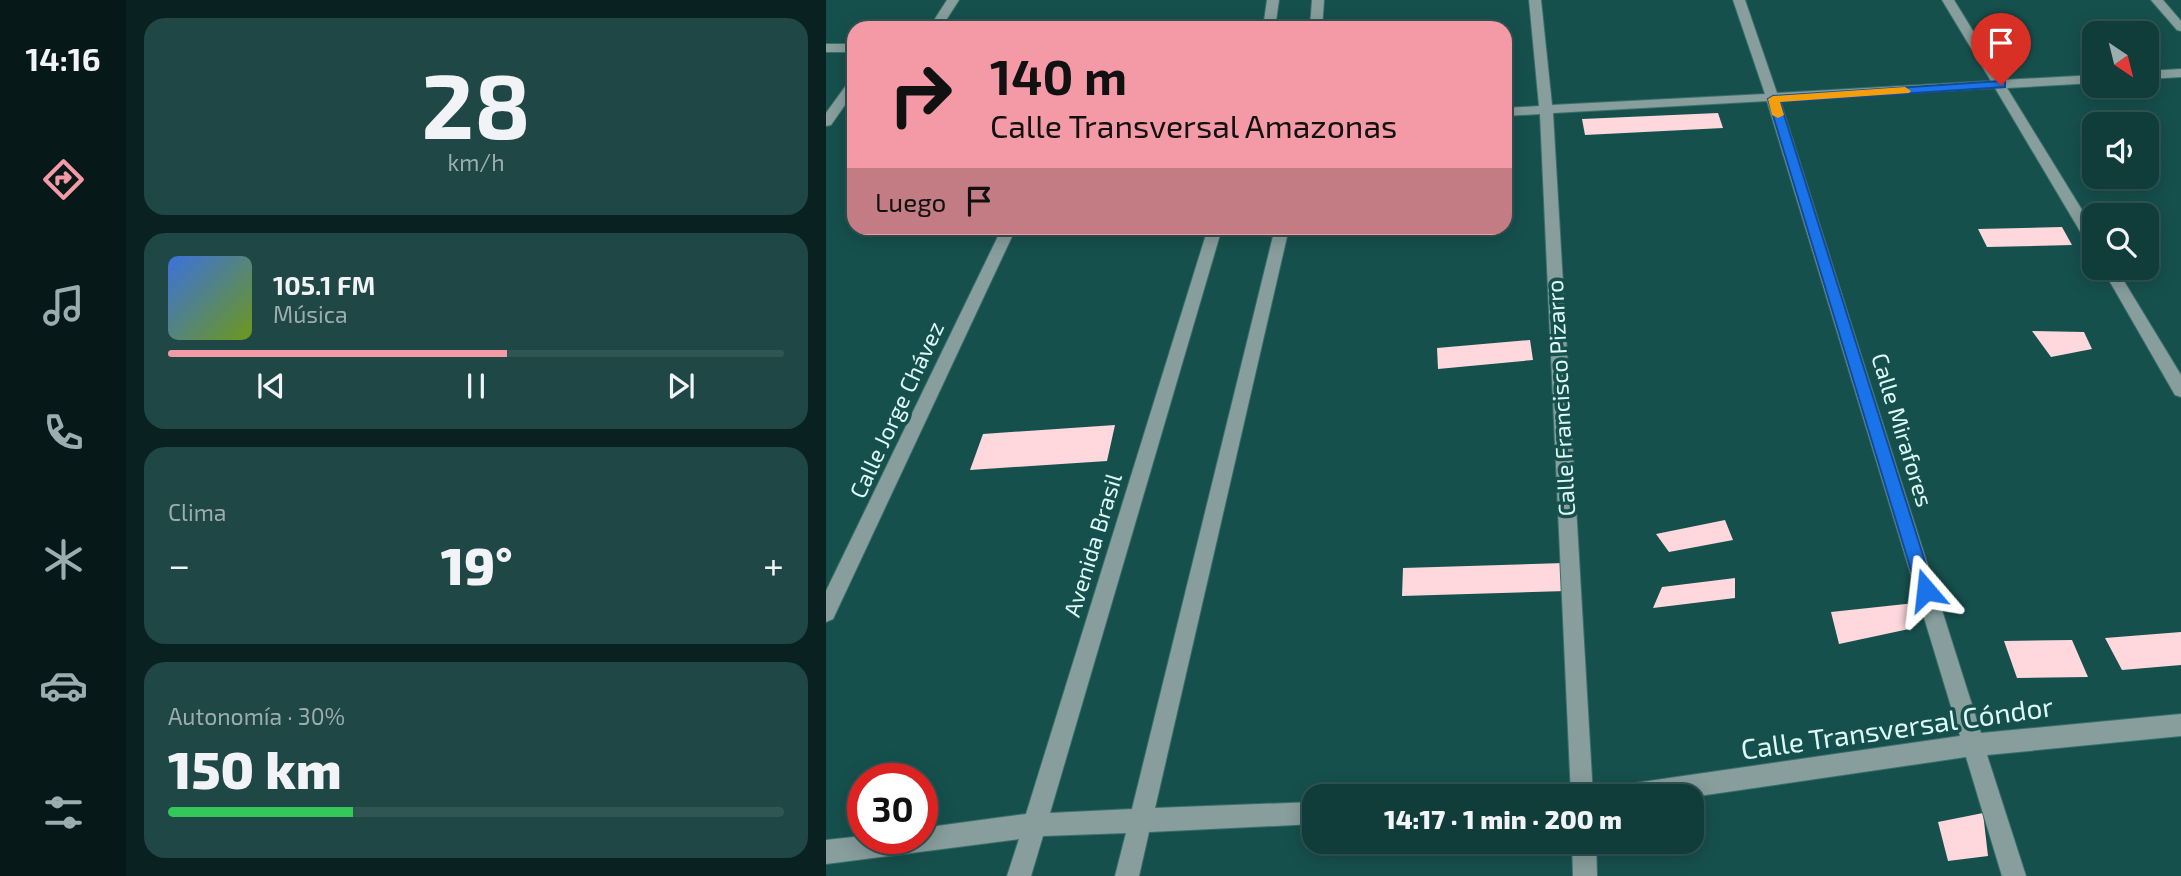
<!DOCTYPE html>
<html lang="es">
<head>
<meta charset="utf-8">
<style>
	:root { --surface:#103c3a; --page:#1e4745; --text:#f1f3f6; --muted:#9cadaf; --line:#305654; --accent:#f49aa6 }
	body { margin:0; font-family:"Exo 2",sans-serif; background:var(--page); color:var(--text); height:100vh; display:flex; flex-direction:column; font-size:26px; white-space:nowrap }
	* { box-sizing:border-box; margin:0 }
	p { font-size:23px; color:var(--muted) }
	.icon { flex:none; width:38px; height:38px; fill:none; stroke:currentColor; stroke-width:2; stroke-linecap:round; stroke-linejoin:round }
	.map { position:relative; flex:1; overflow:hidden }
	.details { display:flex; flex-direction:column; gap:18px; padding:18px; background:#092120; width:700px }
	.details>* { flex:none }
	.top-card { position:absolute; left:21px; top:21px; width:665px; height:214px; border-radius:21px; box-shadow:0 4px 18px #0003,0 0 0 2px var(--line); background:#f49aa6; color:#111; overflow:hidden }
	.needle { width:46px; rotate:145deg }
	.fabs { position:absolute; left:1256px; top:21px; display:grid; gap:14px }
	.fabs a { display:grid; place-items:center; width:77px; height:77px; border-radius:14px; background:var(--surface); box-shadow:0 4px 18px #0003,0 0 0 2px var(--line); font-size:35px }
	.speed { position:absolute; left:21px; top:763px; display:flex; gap:14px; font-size:35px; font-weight:700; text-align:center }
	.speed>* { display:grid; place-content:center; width:91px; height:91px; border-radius:50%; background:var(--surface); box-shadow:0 4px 18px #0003,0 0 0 2px var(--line); line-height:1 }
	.speed .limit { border:10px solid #d22; background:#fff; color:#111 }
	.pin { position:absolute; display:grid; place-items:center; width:60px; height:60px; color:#fff; margin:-72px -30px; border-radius:50% 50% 50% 0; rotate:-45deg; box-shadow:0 0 7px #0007 }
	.pin .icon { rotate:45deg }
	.me { position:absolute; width:77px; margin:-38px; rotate:343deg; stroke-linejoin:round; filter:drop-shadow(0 0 5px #0008) }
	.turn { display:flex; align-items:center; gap:24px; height:147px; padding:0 28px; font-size:32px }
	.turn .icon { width:91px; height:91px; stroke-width:2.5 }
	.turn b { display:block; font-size:49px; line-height:60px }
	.then { display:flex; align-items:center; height:66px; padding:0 28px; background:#0003; gap:14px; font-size:26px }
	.big { font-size:52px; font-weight:800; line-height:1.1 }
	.details .widget { flex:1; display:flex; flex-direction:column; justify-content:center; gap:10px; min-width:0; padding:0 24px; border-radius:21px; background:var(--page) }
	.details .dial { align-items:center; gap:0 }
	.dial b { font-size:91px; line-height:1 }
	.song { display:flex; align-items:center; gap:21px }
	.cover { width:84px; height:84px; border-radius:10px; background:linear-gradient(135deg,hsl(220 70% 55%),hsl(80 70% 35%)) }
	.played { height:7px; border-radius:4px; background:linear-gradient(90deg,var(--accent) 55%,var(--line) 55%) }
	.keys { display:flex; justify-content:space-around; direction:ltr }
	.heat { display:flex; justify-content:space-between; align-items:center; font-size:38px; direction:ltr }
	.charge { height:10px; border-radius:5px; background:linear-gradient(90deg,#34c759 30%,var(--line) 0) }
	.trip { position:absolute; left:476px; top:784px; width:402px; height:70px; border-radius:21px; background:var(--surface); box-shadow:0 4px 18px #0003,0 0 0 2px var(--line); font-weight:800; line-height:70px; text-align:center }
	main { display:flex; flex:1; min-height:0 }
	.dock { display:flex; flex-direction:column; width:126px; justify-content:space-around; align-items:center; background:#061817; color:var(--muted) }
	.dock .icon { width:49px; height:49px }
	.dock .current { color:var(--accent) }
	.dock b { font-size:32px; color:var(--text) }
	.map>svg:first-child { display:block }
</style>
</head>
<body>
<main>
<nav class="dock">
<b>14:16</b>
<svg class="icon current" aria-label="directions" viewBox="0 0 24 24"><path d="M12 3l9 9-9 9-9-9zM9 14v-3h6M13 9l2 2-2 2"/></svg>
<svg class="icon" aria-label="music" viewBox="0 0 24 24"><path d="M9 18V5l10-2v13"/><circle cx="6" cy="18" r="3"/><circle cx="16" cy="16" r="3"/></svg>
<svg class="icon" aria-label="phone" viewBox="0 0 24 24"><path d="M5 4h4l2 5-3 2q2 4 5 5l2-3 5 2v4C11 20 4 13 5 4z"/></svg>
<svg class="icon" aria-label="climate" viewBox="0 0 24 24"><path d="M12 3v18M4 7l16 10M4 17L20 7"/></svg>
<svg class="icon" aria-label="car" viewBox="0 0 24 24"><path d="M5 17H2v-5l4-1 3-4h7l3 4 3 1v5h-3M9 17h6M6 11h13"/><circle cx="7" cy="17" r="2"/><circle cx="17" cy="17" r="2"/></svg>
<svg class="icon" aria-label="filters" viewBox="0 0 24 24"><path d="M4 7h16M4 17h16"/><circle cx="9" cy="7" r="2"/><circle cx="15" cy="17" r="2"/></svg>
</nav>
<section class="details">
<div class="widget dial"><b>28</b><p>km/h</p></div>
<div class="widget">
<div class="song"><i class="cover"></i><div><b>105.1 FM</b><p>Música</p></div></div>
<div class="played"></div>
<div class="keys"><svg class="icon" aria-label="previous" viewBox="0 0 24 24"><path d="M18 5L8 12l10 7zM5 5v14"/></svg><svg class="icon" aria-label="pause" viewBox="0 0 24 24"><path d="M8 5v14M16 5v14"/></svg><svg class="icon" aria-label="next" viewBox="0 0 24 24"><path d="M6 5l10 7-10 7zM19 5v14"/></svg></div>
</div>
<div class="widget"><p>Clima</p>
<div class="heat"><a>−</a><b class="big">19°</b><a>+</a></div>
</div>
<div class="widget"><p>Autonomía · 30%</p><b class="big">150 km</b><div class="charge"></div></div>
</section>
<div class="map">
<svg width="1355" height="876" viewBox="0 0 1355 876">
	<rect width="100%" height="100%" fill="#16504d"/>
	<!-- building -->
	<path fill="#fed8dc" d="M892 113 897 128 759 135 756 119Z
		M1236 227 1246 245 1161 247 1152 229Z
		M1206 331 1258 332 1266 349 1225 357Z
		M704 340 707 360 612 369 611 348Z
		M289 425 281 461 144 470 157 434Z
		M899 520 907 540 843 552 830 534Z
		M738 563 740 591 576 596 577 568Z
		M909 578V598L827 608 836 587Z
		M1089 603 1083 629 1013 644 1005 612Z
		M1355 632V665L1296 670 1279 638Z
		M1246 640 1262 677 1191 678 1178 641Z
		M1157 813 1162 856 1122 861 1112 822Z"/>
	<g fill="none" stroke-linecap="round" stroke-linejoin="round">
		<!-- minor casing -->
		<g stroke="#3a6f6c" stroke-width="2">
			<path id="minor" d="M121 0H133L115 28H103Z
				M441 0H453L449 28H437Z
				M486 0H498L496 28H484Z
				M703 0H715L726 105 939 94 907 0H919L951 93 1165 81 1116 0H1128L1177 80 1269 75V83L1181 88 1269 231V249L1264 248 1169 88 954 100 1155 733 1355 714V736L1161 755 1200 876H1176L1140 757 866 797 784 796 787 788 795 785 1134 736 941 101 727 113 767 796H745L714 114 679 116V108L713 106Z
				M1325 0H1337L1355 21V31L1351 30Z
				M0 44H28V52H0Z
				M1355 69V77L1321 79V71Z
				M28 79V92L5 125 0 126V113L24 80Z
				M176 228H190L7 619 0 622V591Z
				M382 228H396L224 813 306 809 449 228H463L329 808 488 802V824L323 832 313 876H289L300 833 217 836 205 876H181L193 839 0 864V840L37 836V838H96V828L200 814Z
				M1276 268H1290L1355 375V397L1349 395Z
				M746 842H770L771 876H747Z"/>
		</g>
		<!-- minor -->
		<use href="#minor" fill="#879e9c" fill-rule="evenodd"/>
	</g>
	<!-- route -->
	<path fill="#1a73e8" stroke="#114b97" stroke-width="2" d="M1175 81 1179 82V87L954 102 1108 590 1106 596 1100 598 1093 596 1091 590 942 99 947 96Z"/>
	<!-- slow -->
	<path fill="#f59e0b" d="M1079 87 1085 91 1083 93 954 102 958 115 952 118 946 115 942 99 947 96Z"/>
	<g text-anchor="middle" stroke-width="7" stroke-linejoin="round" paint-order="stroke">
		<!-- street labels -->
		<g font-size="23" fill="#defaf8" stroke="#16504d">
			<text transform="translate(735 398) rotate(-93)" y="8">Calle Francisco Pizarro</text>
			<text transform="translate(71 410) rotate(-65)" y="8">Calle Jorge Chávez</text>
			<text transform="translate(1076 430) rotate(73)" y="8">Calle Mirafores</text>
			<text transform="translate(267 545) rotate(-73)" y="8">Avenida Brasil</text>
		</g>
		<!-- near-street labels -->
		<g font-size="28" fill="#defaf8" stroke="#16504d">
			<text transform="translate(1071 728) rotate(-8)" y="10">Calle Transversal Cóndor</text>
		</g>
	</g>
</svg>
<div class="fabs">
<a><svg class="needle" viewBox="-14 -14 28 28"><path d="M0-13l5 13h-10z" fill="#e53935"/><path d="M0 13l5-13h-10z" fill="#9cadaf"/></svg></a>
<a><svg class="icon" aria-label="sound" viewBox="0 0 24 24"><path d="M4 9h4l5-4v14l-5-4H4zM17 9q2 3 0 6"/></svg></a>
<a><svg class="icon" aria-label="search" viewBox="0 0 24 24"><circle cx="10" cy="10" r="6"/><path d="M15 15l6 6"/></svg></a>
</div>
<div class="speed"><div class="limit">30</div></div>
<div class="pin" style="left:1175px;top:85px;background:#d93025"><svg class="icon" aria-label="arrive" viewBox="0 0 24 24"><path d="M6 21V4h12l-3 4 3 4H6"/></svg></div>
<svg class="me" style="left:1100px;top:590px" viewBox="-20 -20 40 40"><path d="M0-17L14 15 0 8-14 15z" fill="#1a73e8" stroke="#fff" stroke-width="4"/></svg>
<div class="trip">14:17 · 1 min · 200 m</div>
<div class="top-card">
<div class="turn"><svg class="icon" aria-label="right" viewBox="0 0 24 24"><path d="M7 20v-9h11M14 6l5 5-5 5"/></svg><div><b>140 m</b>Calle Transversal Amazonas</div></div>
<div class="then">Luego<svg class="icon" aria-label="arrive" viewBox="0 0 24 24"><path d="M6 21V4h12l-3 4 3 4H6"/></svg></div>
</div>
</div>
</main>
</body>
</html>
